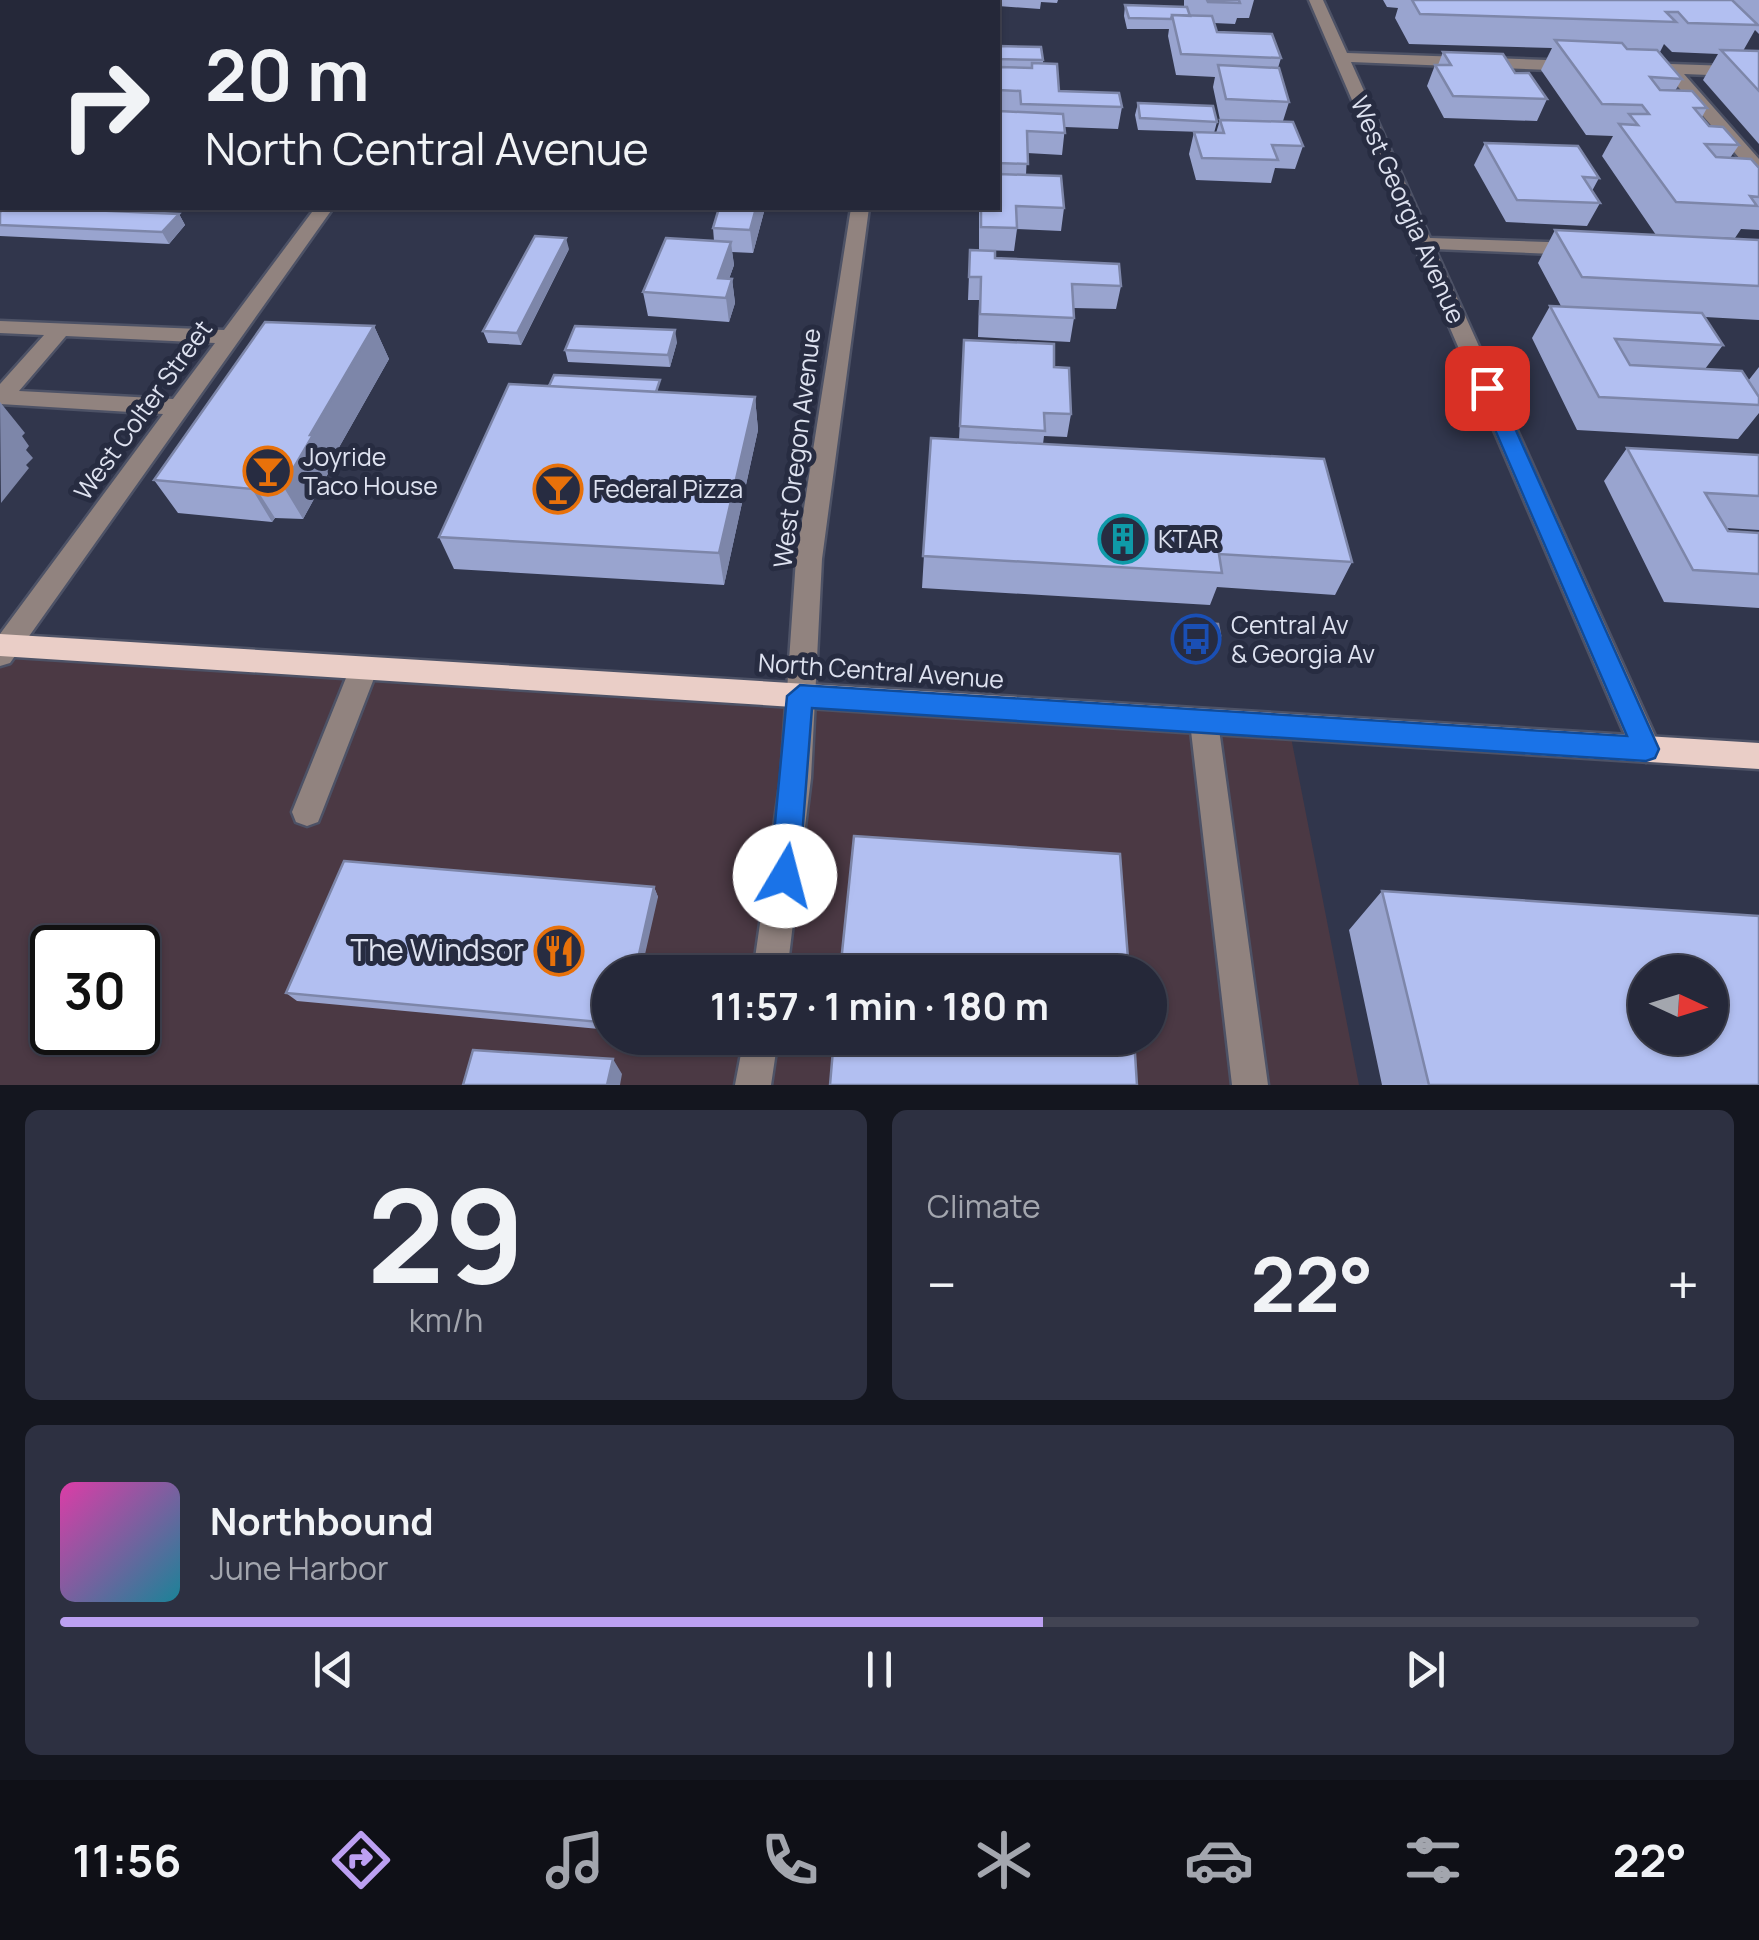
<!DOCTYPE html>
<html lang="en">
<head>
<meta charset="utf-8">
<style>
	:root { --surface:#252839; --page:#2d3041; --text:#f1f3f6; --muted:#a3a6ae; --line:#424453; --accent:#bca0f2 }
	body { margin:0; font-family:Manrope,sans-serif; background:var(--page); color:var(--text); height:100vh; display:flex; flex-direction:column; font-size:38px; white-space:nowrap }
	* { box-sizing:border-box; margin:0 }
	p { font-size:32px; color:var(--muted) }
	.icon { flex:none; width:55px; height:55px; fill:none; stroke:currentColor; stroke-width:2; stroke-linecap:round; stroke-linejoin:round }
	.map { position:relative; height:1085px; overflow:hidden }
	.sheet { display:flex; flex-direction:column; gap:25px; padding:25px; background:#14161f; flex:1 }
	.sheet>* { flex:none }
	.top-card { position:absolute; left:0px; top:0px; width:1000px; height:210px; box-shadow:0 2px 8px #0004,0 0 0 2px var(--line); background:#252839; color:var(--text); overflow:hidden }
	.needle { width:65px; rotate:94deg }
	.controls { position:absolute; left:1628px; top:955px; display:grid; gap:20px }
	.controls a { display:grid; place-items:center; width:100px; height:100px; border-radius:50%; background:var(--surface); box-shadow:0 2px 8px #0004,0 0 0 2px var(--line); font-size:50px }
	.speed { position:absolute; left:30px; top:925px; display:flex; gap:20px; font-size:50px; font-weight:700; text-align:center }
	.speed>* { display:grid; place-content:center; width:130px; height:130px; border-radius:50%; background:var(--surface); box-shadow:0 2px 8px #0004,0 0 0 2px var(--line); line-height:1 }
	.speed .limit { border:5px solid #111; border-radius:15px; background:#fff; color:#111 }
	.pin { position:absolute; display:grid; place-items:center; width:85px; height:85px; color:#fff; margin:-42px; border-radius:20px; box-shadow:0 5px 15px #0006 }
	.me { position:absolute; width:110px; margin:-55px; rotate:8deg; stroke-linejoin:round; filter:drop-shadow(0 0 8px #0008) }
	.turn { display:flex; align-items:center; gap:35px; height:210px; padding:0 40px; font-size:45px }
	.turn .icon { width:130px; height:130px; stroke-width:2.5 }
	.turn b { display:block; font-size:70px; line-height:85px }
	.big { font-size:75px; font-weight:700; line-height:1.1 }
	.sheet .card { flex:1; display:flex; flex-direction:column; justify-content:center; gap:15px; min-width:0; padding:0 35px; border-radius:15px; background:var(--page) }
	.sheet .dial { align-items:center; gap:0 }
	.dial b { font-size:130px; line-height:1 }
	.song { display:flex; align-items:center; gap:30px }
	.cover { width:120px; height:120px; border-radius:15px; background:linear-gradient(135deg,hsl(320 70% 55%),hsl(190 70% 35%)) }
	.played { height:10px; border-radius:5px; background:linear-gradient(90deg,var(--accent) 60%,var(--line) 60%) }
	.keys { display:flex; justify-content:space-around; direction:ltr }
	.heat { display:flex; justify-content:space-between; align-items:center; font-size:55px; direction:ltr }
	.sheet .tiles { flex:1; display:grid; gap:25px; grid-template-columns:1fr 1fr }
	.card:last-child { grid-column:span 2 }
	.trip { position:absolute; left:592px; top:955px; width:575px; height:100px; border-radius:50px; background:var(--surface); box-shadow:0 2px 8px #0004,0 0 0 2px var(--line); font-weight:700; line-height:100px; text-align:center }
	.dock { display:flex; height:160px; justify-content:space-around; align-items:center; background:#0f1017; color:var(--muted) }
	.dock .icon { width:70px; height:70px }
	.dock .selected { color:var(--accent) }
	.dock b { font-size:45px; color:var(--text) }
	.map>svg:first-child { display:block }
</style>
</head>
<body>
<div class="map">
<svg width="1759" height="1085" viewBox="0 0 1759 1085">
	<rect width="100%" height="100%" fill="#31364c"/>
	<!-- commercial -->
	<path fill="#4b3944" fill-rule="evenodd" d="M0 646 1289 727 1359 1085H0ZM52 948H138V1032H52ZM610 972H1150V1038H610Z"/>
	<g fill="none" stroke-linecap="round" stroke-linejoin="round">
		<!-- minor casing -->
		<g stroke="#4d5266" stroke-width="5">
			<path id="minor" d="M883 0H897V2H883Z
				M1309 0H1323L1347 53 1576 61 1584 66 1576 71 1351 62 1430 238 1577 243 1587 249 1577 255 1435 249 1661 749 1656 758 1646 762 1636 758 1631 749Z
				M1641 63 1759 67V77L1684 74 1759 159V175L1753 174 1667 74 1636 71V65Z
				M315 208H333L10 663 0 666V634L163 414 0 404V384L44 335 0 333V321L224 330ZM66 336 215 343 173 399 19 391Z
				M851 208H869L822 559 811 778 787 972H753L781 778 796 559Z
				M364 657 374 660 378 668 322 812 318 822 307 826 296 822 292 812 350 668 354 660Z
				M1204 710 1214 713 1218 722 1268 1085H1232L1190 722 1194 713Z
				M744 1038H778L771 1085H735Z"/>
		</g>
		<!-- major casing -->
		<g stroke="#4d5266" stroke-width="5">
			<path id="major" d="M0 634 1759 743V769L0 656Z"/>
		</g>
		<!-- minor -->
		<use href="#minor" fill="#91837f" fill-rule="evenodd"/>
		<!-- major -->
		<use href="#major" fill="#eacec7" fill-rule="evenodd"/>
	</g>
	<!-- wall -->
	<path fill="#99a4cf" d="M25 0H112L109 2H26Z
		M705 0H813V2H705Z
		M987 0H1058L1057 3 1041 2 1040 9 998 6V2H987Z
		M1184 0H1254L1249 18H1237L1235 24 1214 23 1217 32 1281 58 1278 68 1289 102 1283 121 1303 146 1295 169 1275 168 1271 183 1196 180 1189 154 1194 132H1203L1138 130 1135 115 1138 103 1217 122 1214 133H1216L1220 120 1213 87 1215 77 1176 75 1168 36 1169 29H1127L1124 16 1125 5 1184 7Z
		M1383 0H1759V34L1755 30 1743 51H1759V144L1703 80 1718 54 1672 52 1664 44 1660 52 1682 79 1675 91 1707 108 1702 117 1709 126 1739 145 1730 158 1759 168V230L1741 229 1735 238 1656 235 1602 156 1613 136 1586 135 1541 70 1552 48 1409 44 1395 18 1398 8 1387 7Z
		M998 46 1043 60V64L1059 91 1122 107 1118 129 1065 127 1062 155 1027 153 1026 175 1064 208 1061 231 1017 229 1014 251 979 250V210L973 209V208H998Z
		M1443 52 1515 73 1547 99 1537 121 1444 118 1427 86 1435 65H1438Z
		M1485 143 1599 178 1592 191 1600 203 1587 226 1506 222 1474 165Z
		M765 208 753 253 732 252 734 265 729 279H732L735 303 729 322 648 316 643 292 714 241 713 228Z
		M0 212 179 214 185 225 169 244 0 236Z
		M1555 230 1759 240V320L1705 317 1723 345 1705 369 1748 381 1759 367V413L1738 439 1577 430 1532 338 1550 306H1561L1538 263Z
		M569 249 521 345 488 343 483 331Z
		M970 250 995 258 1121 286 1116 309 1074 308V318L1070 342 978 337 979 300H968Z
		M374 326 389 359 329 465 331 468 303 519 275 518 272 522 178 513 154 480Z
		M964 340 1054 367 1071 414 1067 437 1044 436 1043 444 1352 562 1335 595 1217 587 1210 605 922 588 931 438 959 440Z
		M677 342 670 367 568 362 565 350Z
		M662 392 755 397 758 430 724 585 454 569 439 537Z
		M1627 448 1759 455V530L1726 528 1728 531 1759 533V608L1664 602 1604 481Z
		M1186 622 1220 635 1215 646 1192 645 1182 633Z
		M654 887 658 897 610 972V1030L297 1001 286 993Z
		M1382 891 1759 1085H1382L1349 930Z"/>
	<!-- shaded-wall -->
	<path fill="#7d86a9" d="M75 0H112L109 2H75Z
		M332 0H359L357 2H330Z
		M2 44V62L0 58V46Z
		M756 208H765L753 253 750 230Z
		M179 214 185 225 169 244 162 232Z
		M566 238 569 249 521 345 517 333Z
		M731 242 734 265 722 298 718 278Z
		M732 279 735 303 729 322 726 298Z
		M374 326 389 359 329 465 331 468 303 519 283 486 310 435Z
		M675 330 677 342 670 367 668 355Z
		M755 397 758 430 724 585 719 553Z
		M0 402 25 433 22 436 29 446 26 450 33 458 26 465 29 468 1 503Z
		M254 485 275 518 272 522 252 489Z
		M654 887 658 897 641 972H635Z
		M613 1059 622 1074 620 1085H607Z"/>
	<!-- building -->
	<path fill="#b2bff1" stroke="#7d86a9" stroke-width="2.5" fill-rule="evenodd" d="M38 0H75H61L58 2H35Z
		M297 0H332L330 2H295Z
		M533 0H599L598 2H532Z
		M1207 0H1239L1240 3 1208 2Z
		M1412 0H1732L1758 25 1688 23 1678 12H1666L1676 22 1420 14Z
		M1125 5 1187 7 1190 16 1172 15 1171 19 1129 18Z
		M1172 15 1212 16 1217 32 1272 34 1281 58 1181 54Z
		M1555 40 1622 43 1627 49 1657 50 1682 79 1650 77 1660 90 1692 91 1707 108H1694L1709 126 1723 127 1739 145 1705 144 1716 157 1751 159 1759 168V197L1750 196 1757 206 1676 202 1619 124 1638 125 1629 114H1649L1642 105 1602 104Z
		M998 46 1041 47 1043 60 998 59Z
		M1721 50 1759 51V91Z
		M1443 52 1503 54 1515 73H1529L1547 99 1453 96 1435 65H1451Z
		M1032 63 1057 64 1059 91 1119 93 1122 107 1021 104 1020 91 998 90V67L1032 68Z
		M1218 65 1279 68 1289 102 1226 99Z
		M1138 103 1213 106 1217 122 1140 118Z
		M998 111 1063 114 1065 133 1027 131 1028 164 998 163Z
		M1220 120 1293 122 1303 146 1272 145 1278 160 1202 158 1194 132 1224 133Z
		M1485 143 1578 146 1599 178 1583 177 1600 203 1517 200Z
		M998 174 1061 176 1064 208 1016 206 1017 228 981 227V208H998Z
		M5 208H44L179 214 162 232 0 225V212Z
		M719 208H756L750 230 713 228Z
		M1555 230 1759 240V286L1582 277Z
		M535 236 566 238 517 333 483 331Z
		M666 238 731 242 718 278 732 279 726 298 643 292Z
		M970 250 995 251V258L1119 264 1121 286 1072 284 1074 318 980 314 981 277H969Z
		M1550 306 1702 313 1723 345 1615 339 1630 365 1742 371 1759 397V405L1599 397Z
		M265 322 374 326 310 435H313L283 486 254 485 252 489 154 480Z
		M575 326 675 330 668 355 565 350Z
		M964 340 1054 344V367L1069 368 1071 414 1044 413 1045 431 960 426Z
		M554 375 660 380 656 392 549 386Z
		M509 384 755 397 719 553 439 537Z
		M931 438 1324 459 1352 562 1219 554 1222 573 923 556Z
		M1627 448 1759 455V496L1705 493 1728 531 1759 533V574L1693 570Z
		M1186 622 1218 624 1220 635 1197 633Z
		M854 836 1120 854 1129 972H840Z
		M344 861 654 887 635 972H610V1023L286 993Z
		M1382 891 1759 916V1085H1429ZM1645 972H1710V1038H1645Z
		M834 1038H1134L1137 1085H830Z
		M473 1050 613 1059 607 1085H463Z"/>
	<!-- route -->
	<path fill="#1a73e8" stroke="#114b97" stroke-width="2.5" d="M1487 382 1497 388 1659 749 1655 758 1646 761 812 708 799 876 795 886 785 890 775 886 770 876 787 696 800 685 1627 736 1477 388Z"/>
	<!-- icons -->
	<defs>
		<g id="bar-ring" transform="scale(2.5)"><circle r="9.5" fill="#272c41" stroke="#e8710a" stroke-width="1.5"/><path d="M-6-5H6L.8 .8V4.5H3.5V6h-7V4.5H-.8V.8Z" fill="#e8710a"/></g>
		<g id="building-ring" transform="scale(2.5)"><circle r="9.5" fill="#272c41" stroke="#0f9aa8" stroke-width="1.5"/><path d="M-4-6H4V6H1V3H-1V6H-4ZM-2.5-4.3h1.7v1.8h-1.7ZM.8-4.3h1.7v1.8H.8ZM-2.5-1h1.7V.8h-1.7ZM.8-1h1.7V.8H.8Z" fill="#0f9aa8"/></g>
		<g id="bus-ring" transform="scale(2.5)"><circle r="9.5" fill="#272c41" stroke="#1a4fb4" stroke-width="1.5"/><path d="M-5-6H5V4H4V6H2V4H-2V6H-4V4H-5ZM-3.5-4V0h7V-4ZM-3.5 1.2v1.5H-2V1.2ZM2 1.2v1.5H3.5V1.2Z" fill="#1a4fb4"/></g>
		<g id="restaurant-ring" transform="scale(2.5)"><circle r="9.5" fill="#272c41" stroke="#e8710a" stroke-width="1.5"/><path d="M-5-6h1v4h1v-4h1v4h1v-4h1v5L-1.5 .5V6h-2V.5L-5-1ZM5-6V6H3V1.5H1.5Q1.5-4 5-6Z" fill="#e8710a"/></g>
	</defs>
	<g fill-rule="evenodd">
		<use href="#bar-ring" x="268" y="471"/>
		<use href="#bar-ring" x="558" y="489"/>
		<use href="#building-ring" x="1123" y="539"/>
		<use href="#bus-ring" x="1196" y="639"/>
		<use href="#restaurant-ring" x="559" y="951"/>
	</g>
	<g text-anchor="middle" stroke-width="10" stroke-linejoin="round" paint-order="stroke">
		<!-- street labels -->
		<g font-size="25" fill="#dee2f0" stroke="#272c41">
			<text transform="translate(1408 210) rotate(66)" y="9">West Georgia Avenue</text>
			<text transform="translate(143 410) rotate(-54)" y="9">West Colter Street</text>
			<text transform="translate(797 448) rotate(-83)" y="9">West Oregon Avenue</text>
			<text transform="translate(881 671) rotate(4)" y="9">North Central Avenue</text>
		</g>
		<!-- poi labels -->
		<g font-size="25" fill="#dee2f0" stroke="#272c41" text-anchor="start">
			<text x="303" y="466">Joyride<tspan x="303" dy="29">Taco House</tspan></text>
			<text x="593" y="498">Federal Pizza</text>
			<text x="1158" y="548">KTAR</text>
			<text x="1231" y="634">Central Av<tspan x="1231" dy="29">&amp; Georgia Av</tspan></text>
		</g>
		<!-- near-poi labels -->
		<g font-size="30" fill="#dee2f0" stroke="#272c41" text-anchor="end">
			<text x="524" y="961">The Windsor</text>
		</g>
	</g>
</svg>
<div class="controls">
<a><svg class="needle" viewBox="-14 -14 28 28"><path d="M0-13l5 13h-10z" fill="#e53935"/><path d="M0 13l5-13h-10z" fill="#a3a6ae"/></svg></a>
</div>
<div class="speed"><div class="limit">30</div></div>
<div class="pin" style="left:1487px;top:388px;background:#d93025"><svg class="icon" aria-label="arrive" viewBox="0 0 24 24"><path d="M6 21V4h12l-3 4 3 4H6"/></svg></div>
<svg class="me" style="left:785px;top:876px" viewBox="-20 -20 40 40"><circle r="19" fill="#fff"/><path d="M0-13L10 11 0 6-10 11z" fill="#1a73e8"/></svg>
<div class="trip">11:57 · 1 min · 180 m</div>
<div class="top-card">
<div class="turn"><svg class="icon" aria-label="right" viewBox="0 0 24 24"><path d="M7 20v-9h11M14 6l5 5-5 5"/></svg><div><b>20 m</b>North Central Avenue</div></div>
</div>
</div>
<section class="sheet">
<div class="tiles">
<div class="card dial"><b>29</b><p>km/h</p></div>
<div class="card"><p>Climate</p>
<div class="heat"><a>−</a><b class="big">22°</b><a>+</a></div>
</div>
<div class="card">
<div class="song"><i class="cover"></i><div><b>Northbound</b><p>June Harbor</p></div></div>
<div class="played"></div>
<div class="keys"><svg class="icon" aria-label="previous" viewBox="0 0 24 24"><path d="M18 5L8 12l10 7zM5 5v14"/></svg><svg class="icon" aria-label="pause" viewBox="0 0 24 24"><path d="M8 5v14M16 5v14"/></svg><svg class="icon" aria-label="next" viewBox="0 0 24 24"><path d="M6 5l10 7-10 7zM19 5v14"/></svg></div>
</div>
</div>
</section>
<nav class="dock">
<b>11:56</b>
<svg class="icon selected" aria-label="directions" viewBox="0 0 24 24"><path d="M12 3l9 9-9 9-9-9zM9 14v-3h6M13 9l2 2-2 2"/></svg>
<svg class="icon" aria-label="music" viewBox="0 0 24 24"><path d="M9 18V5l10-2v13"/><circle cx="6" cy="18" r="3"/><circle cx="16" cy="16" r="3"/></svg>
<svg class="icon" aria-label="phone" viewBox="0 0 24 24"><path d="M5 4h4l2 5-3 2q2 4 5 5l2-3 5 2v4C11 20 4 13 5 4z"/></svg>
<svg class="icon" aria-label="climate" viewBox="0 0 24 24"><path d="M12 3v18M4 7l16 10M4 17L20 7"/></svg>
<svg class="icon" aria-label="car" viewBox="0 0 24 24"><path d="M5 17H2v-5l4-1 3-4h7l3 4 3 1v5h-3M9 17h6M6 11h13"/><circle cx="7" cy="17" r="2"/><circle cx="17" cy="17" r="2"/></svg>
<svg class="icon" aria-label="filters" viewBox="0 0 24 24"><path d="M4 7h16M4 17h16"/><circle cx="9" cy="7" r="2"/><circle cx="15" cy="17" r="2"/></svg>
<b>22°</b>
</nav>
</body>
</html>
